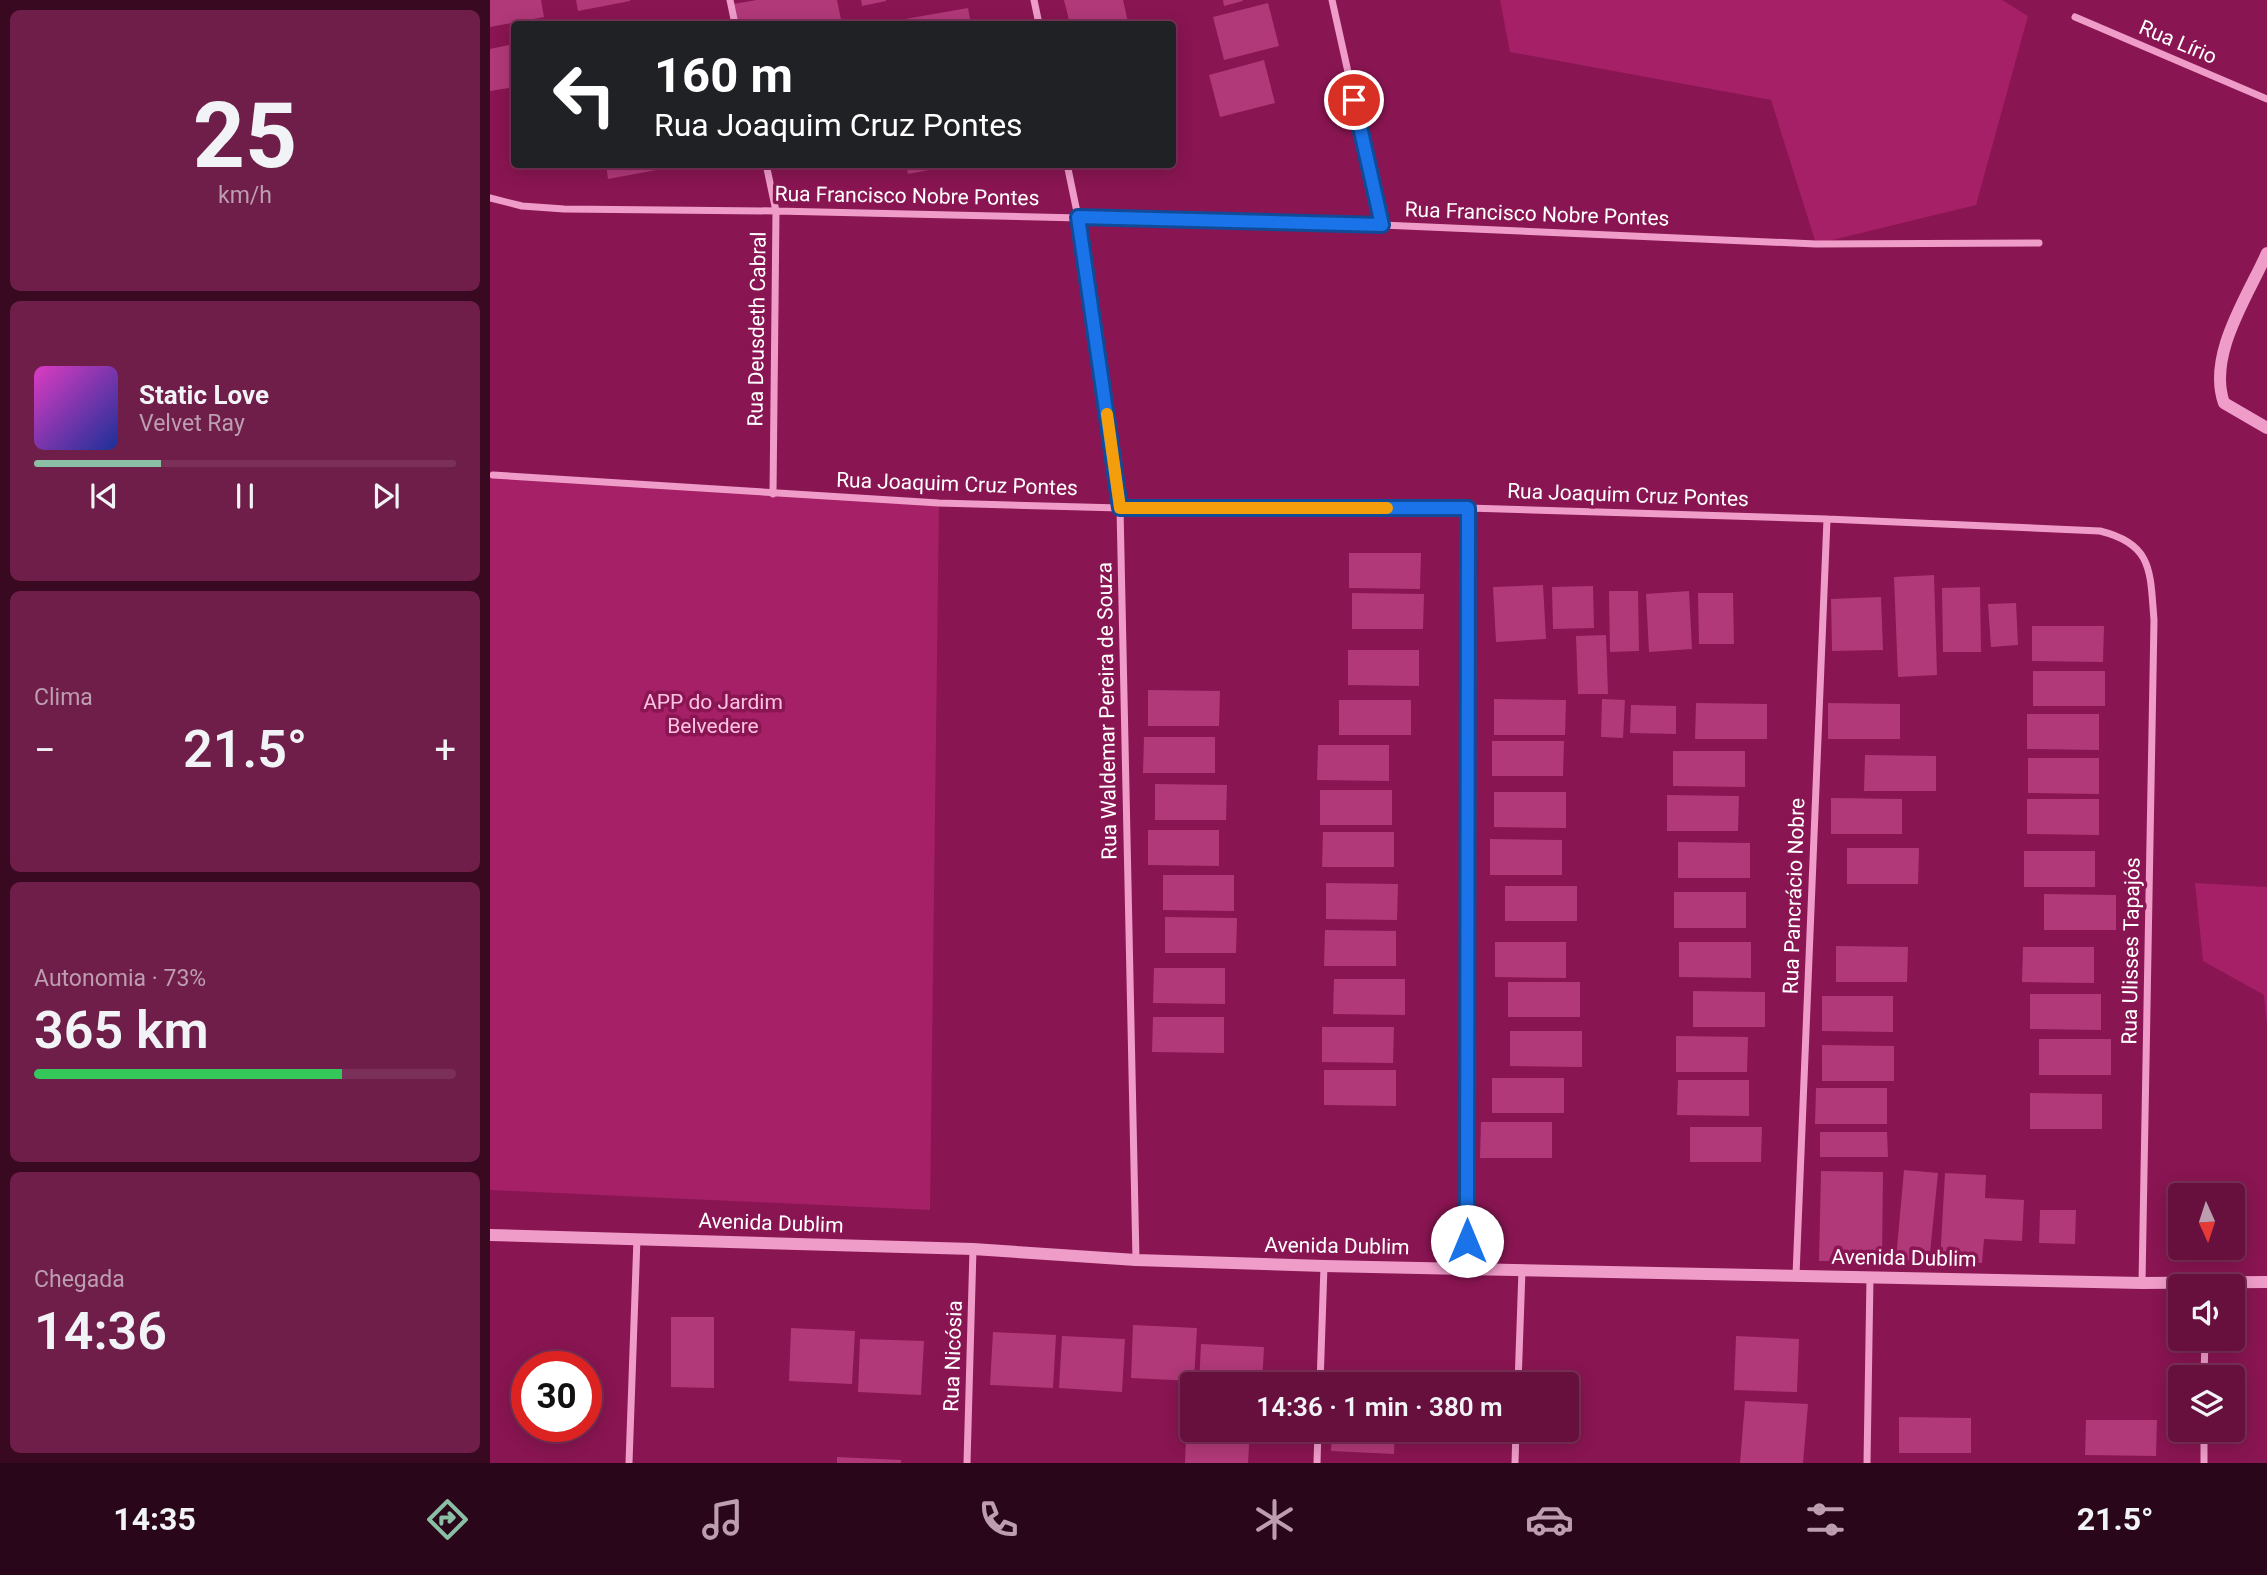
<!DOCTYPE html>
<html lang="pt">
<head>
<meta charset="utf-8">
<style>
	:root { --surface:#67103e; --page:#6f1e49; --text:#f1f3f6; --muted:#bd9db0; --line:#7a3058; --accent:#8abfa5 }
	body { margin:0; font-family:Roboto,sans-serif; background:var(--page); color:var(--text); height:100vh; display:flex; flex-direction:column; font-size:26px; white-space:nowrap }
	* { box-sizing:border-box; margin:0 }
	p { font-size:23px; color:var(--muted) }
	.icon { flex:none; width:38px; height:38px; fill:none; stroke:currentColor; stroke-width:2; stroke-linecap:round; stroke-linejoin:round }
	.map { position:relative; flex:1; overflow:hidden }
	.sheet { display:flex; flex-direction:column; gap:10px; padding:10px; background:#390922; width:490px }
	.sheet>* { flex:none }
	.guide { position:absolute; left:21px; top:21px; width:665px; height:147px; border-radius:7px; box-shadow:0 4px 18px #0003,0 0 0 2px var(--line); background:#202124; color:#fff; overflow:hidden }
	.needle { width:46px; rotate:177deg }
	.tools { position:absolute; left:1678px; top:1183px; display:grid; gap:14px }
	.tools a { display:grid; place-items:center; width:77px; height:77px; border-radius:7px; background:var(--surface); box-shadow:0 4px 18px #0003,0 0 0 2px var(--line); font-size:35px }
	.speed { position:absolute; left:21px; top:1351px; display:flex; gap:14px; font-size:35px; font-weight:700; text-align:center }
	.speed>* { display:grid; place-content:center; width:91px; height:91px; border-radius:50%; background:var(--surface); box-shadow:0 4px 18px #0003,0 0 0 2px var(--line); line-height:1 }
	.speed .limit { border:10px solid #d22; background:#fff; color:#111 }
	.pin { position:absolute; display:grid; place-items:center; width:60px; height:60px; color:#fff; margin:-30px; border:4px solid #fff; border-radius:50%; box-shadow:0 2px 7px #0007 }
	.me { position:absolute; width:77px; margin:-38px; rotate:0deg; stroke-linejoin:round; filter:drop-shadow(0 0 5px #0008) }
	.turn { display:flex; align-items:center; gap:24px; height:147px; padding:0 28px; font-size:32px }
	.turn .icon { width:91px; height:91px; stroke-width:2.5 }
	.turn b { display:block; font-size:49px; line-height:60px }
	.big { font-size:52px; font-weight:600; line-height:1.1 }
	.sheet .tile { flex:1; display:flex; flex-direction:column; justify-content:center; gap:10px; min-width:0; padding:0 24px; border-radius:10px; background:var(--page) }
	.sheet .dial { align-items:center; gap:0 }
	.dial b { font-size:91px; line-height:1 }
	.song { display:flex; align-items:center; gap:21px }
	.cover { width:84px; height:84px; border-radius:10px; background:linear-gradient(135deg,hsl(310 70% 55%),hsl(230 70% 35%)) }
	.played { height:7px; border-radius:4px; background:linear-gradient(90deg,var(--accent) 30%,var(--line) 30%) }
	.keys { display:flex; justify-content:space-around; direction:ltr }
	.heat { display:flex; justify-content:space-between; align-items:center; font-size:38px; direction:ltr }
	.charge { height:10px; border-radius:5px; background:linear-gradient(90deg,#34c759 73%,var(--line) 0) }
	.trip { position:absolute; left:690px; top:1372px; width:399px; height:70px; border-radius:7px; background:var(--surface); box-shadow:0 4px 18px #0003,0 0 0 2px var(--line); font-weight:600; line-height:70px; text-align:center }
	.menu { display:flex; height:112px; justify-content:space-around; align-items:center; background:#290619; color:var(--muted) }
	.menu .icon { width:49px; height:49px }
	.menu .active { color:var(--accent) }
	.menu b { font-size:32px; color:var(--text) }
	main { display:flex; flex:1; min-height:0 }
	.map>svg:first-child { display:block }
</style>
</head>
<body>
<main>
<section class="sheet">
<div class="tile dial"><b>25</b><p>km/h</p></div>
<div class="tile">
<div class="song"><i class="cover"></i><div><b>Static Love</b><p>Velvet Ray</p></div></div>
<div class="played"></div>
<div class="keys"><svg class="icon" aria-label="previous" viewBox="0 0 24 24"><path d="M18 5L8 12l10 7zM5 5v14"/></svg><svg class="icon" aria-label="pause" viewBox="0 0 24 24"><path d="M8 5v14M16 5v14"/></svg><svg class="icon" aria-label="next" viewBox="0 0 24 24"><path d="M6 5l10 7-10 7zM19 5v14"/></svg></div>
</div>
<div class="tile"><p>Clima</p>
<div class="heat"><a>−</a><b class="big">21.5°</b><a>+</a></div>
</div>
<div class="tile"><p>Autonomia · 73%</p><b class="big">365 km</b><div class="charge"></div></div>
<div class="tile"><p>Chegada</p><b class="big">14:36</b></div>
</section>
<div class="map">
<svg width="1777" height="1463" viewBox="0 0 1777 1463">
	<rect width="100%" height="100%" fill="#891552"/>
	<!-- green -->
	<path fill="#a52067" d="M1010 0H1512L1538 16 1486 205 1326 244 1281 100 1020 52Z
		M0 476 449 503 440 1210 0 1190Z
		M1705 883 1777 887V1026L1774 995 1713 961Z"/>
	<!-- building -->
	<path fill="#b13979" d="M0 0H51L54 17 0 27Z
		M86 0H140V1L88 11Z
		M267 0H347L352 24H247L243 4Z
		M371 0H396V1L372 6Z
		M574 0H633L638 22 580 24Z
		M733 0H752L753 1 734 6Z
		M778 3 789 46 734 60 723 17Z
		M478 8 481 24H392V23Z
		M24 44V87L0 91V49Z
		M774 60 785 103 730 117 719 75Z
		M116 164H188V166L118 179Z
		M416 164H459L460 166 418 174Z
		M859 553H931L930 589 859 588Z
		M1444 575 1447 675 1408 677 1404 577Z
		M1053 585 1056 639 1006 642 1003 587Z
		M1103 586 1104 628 1063 629 1062 587Z
		M1490 587 1491 652H1453L1452 588Z
		M1119 591H1148L1149 651 1120 652Z
		M1199 591 1202 649 1159 652 1156 594Z
		M862 593 934 594 933 629H862Z
		M1208 593H1243L1244 644H1209Z
		M1391 597 1393 650 1342 651 1341 599Z
		M1526 603 1528 645 1501 647 1498 604Z
		M1542 626H1614L1613 662 1542 661Z
		M1116 635 1118 694H1088L1086 636Z
		M858 650H929V686L858 685Z
		M1543 671H1615V706H1543Z
		M658 690 730 691 729 726H658Z
		M1004 699 1076 700 1075 735H1004Z
		M1112 699 1135 700 1133 738 1111 737Z
		M849 700H921V735H849Z
		M1206 703 1277 704V739H1205Z
		M1338 703 1410 704V739H1338Z
		M1141 705 1186 706V734L1140 733Z
		M1537 714H1609V750L1537 749Z
		M654 737H725V773H653Z
		M1002 741H1074L1073 776H1002Z
		M828 745H899V781L827 780Z
		M1183 751H1255V787L1183 786Z
		M1375 755 1446 756V791H1374Z
		M1538 758H1609V794L1538 793Z
		M665 784 737 785 736 820H665Z
		M830 790H902V825H830Z
		M1004 792H1076V828L1004 827Z
		M1177 795 1249 796 1248 831H1177Z
		M1341 798 1412 799V834H1341Z
		M1537 799H1609V835L1537 834Z
		M658 830H729V866L658 865Z
		M833 832H904V867H832Z
		M1000 839 1072 840V875H1000Z
		M1188 842 1260 843V878H1188Z
		M1357 848H1429L1428 884H1357Z
		M1534 851H1605V887H1534Z
		M673 875H744V911L673 910Z
		M836 883 908 884 907 920 836 919Z
		M1015 886H1087V921H1015Z
		M1184 892H1256V928H1184Z
		M1554 894 1626 895V930H1554Z
		M675 917 747 918 746 953H675Z
		M835 930 906 931V966H834Z
		M1005 942H1076V978L1005 977Z
		M1189 942H1261V978L1189 977Z
		M1346 946 1418 947 1417 982H1346Z
		M1533 947H1604V983L1532 982Z
		M664 968H735V1004L663 1003Z
		M844 979H915V1015L843 1014Z
		M1018 982H1090V1017H1018Z
		M1203 991 1275 992V1027H1203Z
		M1540 994H1611V1030L1540 1029Z
		M1332 996H1403V1032L1332 1031Z
		M663 1017H734V1053L662 1052Z
		M832 1027H904L903 1063 832 1062Z
		M1020 1031H1092V1067L1020 1066Z
		M1186 1036 1258 1037 1257 1072H1186Z
		M1549 1039H1621V1075H1549Z
		M1332 1045 1404 1046V1081H1332Z
		M834 1070H906V1106L834 1105Z
		M1002 1078H1074V1113H1002Z
		M1188 1080H1259V1116L1187 1115Z
		M1326 1088H1397V1124H1325Z
		M1540 1093 1612 1094V1129H1540Z
		M991 1122H1062V1158H990Z
		M1200 1127H1272L1271 1162H1200Z
		M1330 1132H1397L1398 1157H1330Z
		M1414 1170 1448 1173 1439 1263 1406 1259Z
		M1331 1171 1393 1172 1392 1262 1329 1261Z
		M1455 1173 1496 1175 1495 1198 1534 1200 1532 1241 1494 1239 1492 1263 1450 1261Z
		M1550 1210H1586L1585 1244 1549 1243Z
		M181 1317H224V1388L181 1387Z
		M643 1325 707 1328 704 1381 641 1378Z
		M301 1328 365 1331 362 1384 299 1381Z
		M503 1332 566 1335 563 1388 500 1385Z
		M572 1336 635 1339 632 1392 569 1388Z
		M1246 1336 1309 1339 1307 1392 1244 1390Z
		M370 1339 434 1341 431 1395 368 1392Z
		M711 1344 774 1347 772 1384H709Z
		M1255 1401 1318 1404 1313 1463H1250Z
		M697 1410H702V1430H760L758 1463H695Z
		M1409 1417 1481 1418V1453H1409Z
		M1596 1420H1667L1666 1456 1595 1455Z
		M842 1430H905L904 1454 841 1451Z
		M347 1457 411 1460V1463H347Z"/>
	<g fill="none" stroke-linecap="round" stroke-linejoin="round">
		<!-- minor -->
		<path stroke="#ef9cc9" stroke-width="7" d="M240 0 245 24
			M544 0 549 24
			M842 0 892 225
			M1585 17 1777 99
			M276 164 286 211 283 494
			M577 164 588 217 630 508 646 1260
			M0 198 32 206 74 209 286 211 892 225 1326 244 1549 243
			M3 475 449 503 630 508H978L1337 519 1610 531C1663 544 1660 571 1664 620L1652 1283
			M977 1268 978 508
			M1306 1275 1337 519
			M1714 1377 1715 1339
			M830 1384 834 1266
			M1028 1384 1032 1270
			M139 1463 147 1238
			M477 1463 483 1249
			M827 1463 828 1430
			M1025 1463 1026 1430
			M1377 1463 1380 1277
			M1714 1463V1430"/>
		<!-- tertiary -->
		<path stroke="#ef9cc9" stroke-width="12" d="M1777 253C1758 296 1717 355 1734 403L1777 428
			M0 1235 483 1249 646 1260 834 1266 1652 1283 1777 1282"/>
	</g>
	<g fill="none" stroke-linecap="round" stroke-linejoin="round">
		<!-- route casing -->
		<g stroke="#114b97" stroke-width="18">
			<path id="route" d="M864 100 892 225 588 217 630 508H978L977 1241"/>
		</g>
		<!-- route -->
		<use href="#route" stroke="#1a73e8" stroke-width="12"/>
		<!-- slow -->
		<path stroke="#f59e0b" stroke-width="12" d="M617 414 630 508H897"/>
	</g>
	<g text-anchor="middle" stroke-width="7" stroke-linejoin="round" paint-order="stroke">
		<!-- street labels -->
		<g font-size="21" fill="#fff" stroke="#891552">
			<text transform="translate(1688 42) rotate(23)" y="7">Rua Lírio</text>
			<text transform="translate(417 196) rotate(1)" y="7">Rua Francisco Nobre Pontes</text>
			<text transform="translate(1047 214) rotate(2)" y="7">Rua Francisco Nobre Pontes</text>
			<text transform="translate(267 329) rotate(-89)" y="7">Rua Deusdeth Cabral</text>
			<text transform="translate(467 484) rotate(2)" y="7">Rua Joaquim Cruz Pontes</text>
			<text transform="translate(1138 495) rotate(2)" y="7">Rua Joaquim Cruz Pontes</text>
			<text transform="translate(617 711) rotate(-91)" y="7">Rua Waldemar Pereira de Souza</text>
			<text transform="translate(1304 896) rotate(-88)" y="7">Rua Pancrácio Nobre</text>
			<text transform="translate(1641 951) rotate(-89)" y="7">Rua Ulisses Tapajós</text>
			<text transform="translate(281 1223) rotate(2)" y="7">Avenida Dublim</text>
			<text transform="translate(847 1246) rotate(1)" y="7">Avenida Dublim</text>
			<text transform="translate(1414 1258) rotate(1)" y="7">Avenida Dublim</text>
			<text transform="translate(463 1356) rotate(-88)" y="7">Rua Nicósia</text>
		</g>
		<!-- park labels -->
		<g font-size="21" fill="#fbc2e1" stroke="#891552">
			<text x="223" y="709">APP do Jardim<tspan x="223" dy="24">Belvedere</tspan></text>
		</g>
	</g>
</svg>
<div class="tools">
<a><svg class="needle" viewBox="-14 -14 28 28"><path d="M0-13l5 13h-10z" fill="#e53935"/><path d="M0 13l5-13h-10z" fill="#bd9db0"/></svg></a>
<a><svg class="icon" aria-label="sound" viewBox="0 0 24 24"><path d="M4 9h4l5-4v14l-5-4H4zM17 9q2 3 0 6"/></svg></a>
<a><svg class="icon" aria-label="layers" viewBox="0 0 24 24"><path d="M12 4l9 5-9 5-9-5zM3 14l9 5 9-5"/></svg></a>
</div>
<div class="speed"><div class="limit">30</div></div>
<div class="pin" style="left:864px;top:100px;background:#d93025"><svg class="icon" aria-label="arrive" viewBox="0 0 24 24"><path d="M6 21V4h12l-3 4 3 4H6"/></svg></div>
<svg class="me" style="left:977px;top:1241px" viewBox="-20 -20 40 40"><circle r="19" fill="#fff"/><path d="M0-13L10 11 0 6-10 11z" fill="#1a73e8"/></svg>
<div class="trip">14:36 · 1 min · 380 m</div>
<div class="guide">
<div class="turn"><svg class="icon" aria-label="left" viewBox="0 0 24 24"><path d="M17 20v-9H6M10 6l-5 5 5 5"/></svg><div><b>160 m</b>Rua Joaquim Cruz Pontes</div></div>
</div>
</div>
</main>
<nav class="menu">
<b>14:35</b>
<svg class="icon active" aria-label="directions" viewBox="0 0 24 24"><path d="M12 3l9 9-9 9-9-9zM9 14v-3h6M13 9l2 2-2 2"/></svg>
<svg class="icon" aria-label="music" viewBox="0 0 24 24"><path d="M9 18V5l10-2v13"/><circle cx="6" cy="18" r="3"/><circle cx="16" cy="16" r="3"/></svg>
<svg class="icon" aria-label="phone" viewBox="0 0 24 24"><path d="M5 4h4l2 5-3 2q2 4 5 5l2-3 5 2v4C11 20 4 13 5 4z"/></svg>
<svg class="icon" aria-label="climate" viewBox="0 0 24 24"><path d="M12 3v18M4 7l16 10M4 17L20 7"/></svg>
<svg class="icon" aria-label="car" viewBox="0 0 24 24"><path d="M5 17H2v-5l4-1 3-4h7l3 4 3 1v5h-3M9 17h6M6 11h13"/><circle cx="7" cy="17" r="2"/><circle cx="17" cy="17" r="2"/></svg>
<svg class="icon" aria-label="filters" viewBox="0 0 24 24"><path d="M4 7h16M4 17h16"/><circle cx="9" cy="7" r="2"/><circle cx="15" cy="17" r="2"/></svg>
<b>21.5°</b>
</nav>
</body>
</html>
